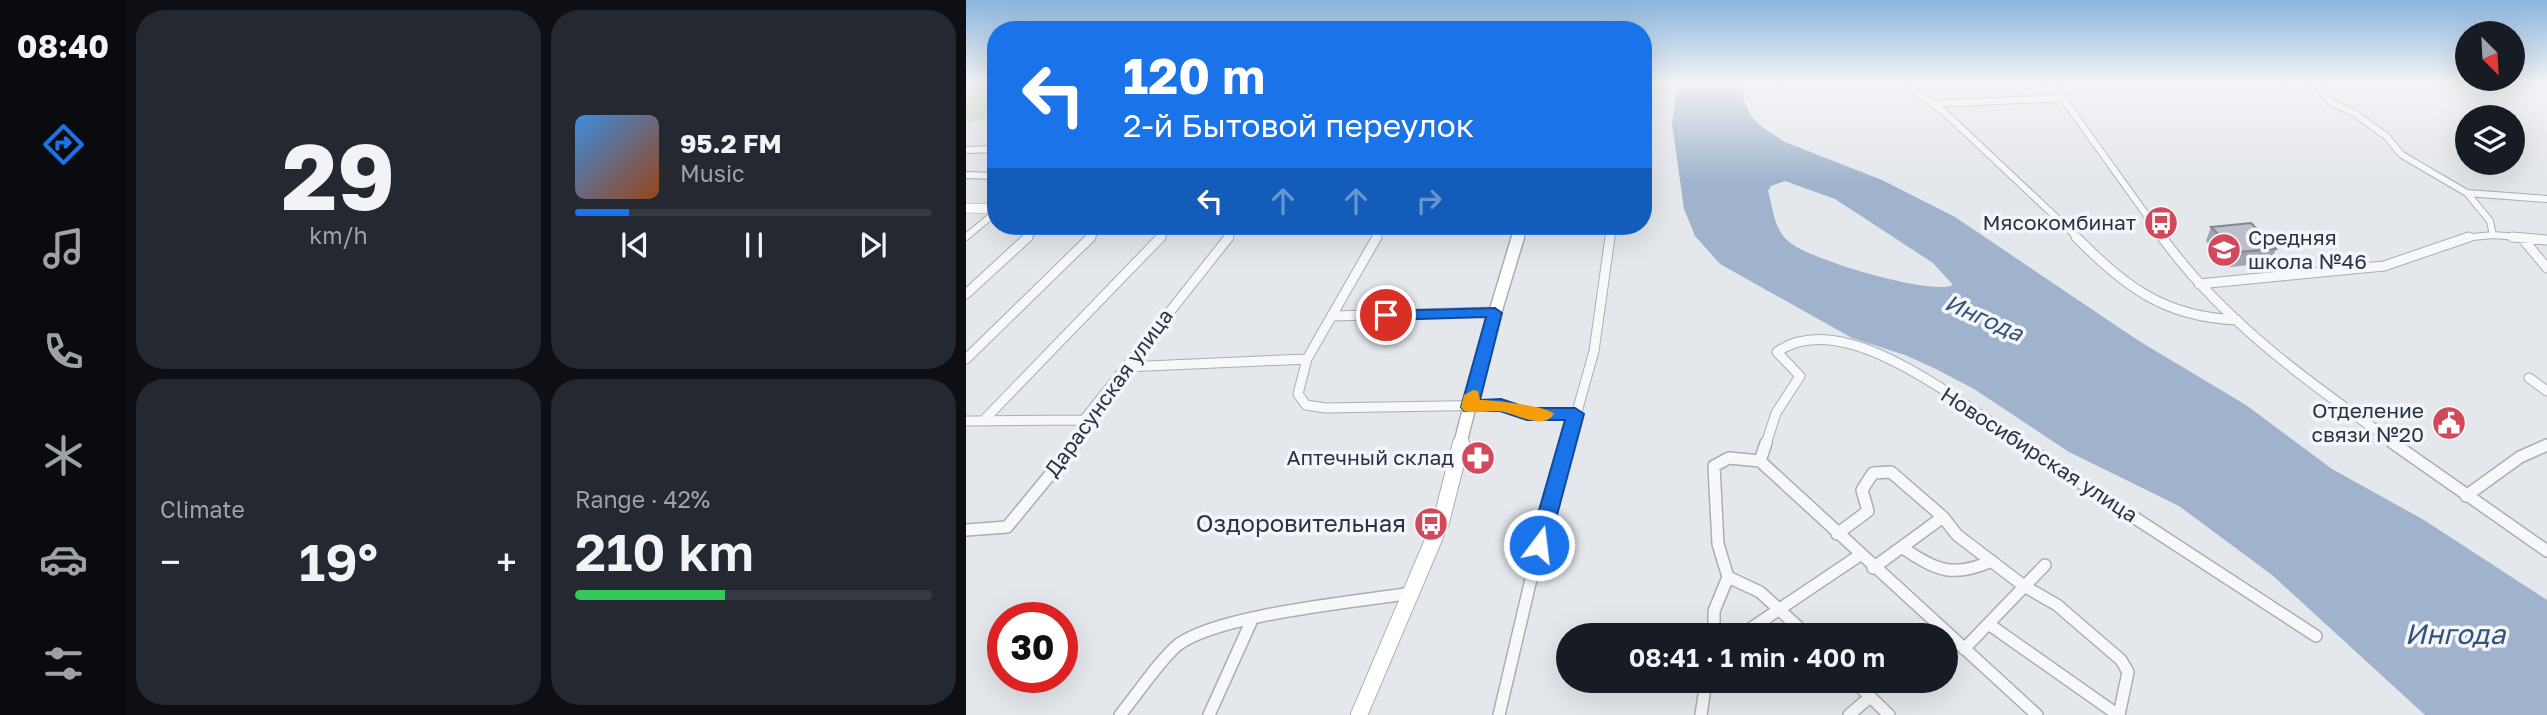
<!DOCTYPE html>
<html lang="en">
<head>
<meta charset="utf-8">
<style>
	:root { --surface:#171b24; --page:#242831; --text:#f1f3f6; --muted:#9ea1a6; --line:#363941; --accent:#1a73e8 }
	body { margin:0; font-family:"Golos Text",sans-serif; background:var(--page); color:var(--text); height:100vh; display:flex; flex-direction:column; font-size:26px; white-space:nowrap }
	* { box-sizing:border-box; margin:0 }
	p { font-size:23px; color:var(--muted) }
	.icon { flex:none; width:38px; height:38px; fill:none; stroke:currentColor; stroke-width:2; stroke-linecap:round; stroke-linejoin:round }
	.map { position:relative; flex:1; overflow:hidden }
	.details { display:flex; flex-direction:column; gap:10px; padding:10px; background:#0d0f14; width:840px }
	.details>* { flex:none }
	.hud { position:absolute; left:21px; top:21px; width:665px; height:214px; border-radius:28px; box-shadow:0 7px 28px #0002; background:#1a73e8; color:#fff; overflow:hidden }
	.needle { width:46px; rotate:156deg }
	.controls { position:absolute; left:1489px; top:21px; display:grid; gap:14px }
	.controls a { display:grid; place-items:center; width:70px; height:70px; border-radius:50%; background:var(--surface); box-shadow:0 7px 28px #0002; font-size:35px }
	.speed { position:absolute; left:21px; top:602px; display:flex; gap:14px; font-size:35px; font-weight:700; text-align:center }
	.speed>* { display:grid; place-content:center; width:91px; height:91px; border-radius:50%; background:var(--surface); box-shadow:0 7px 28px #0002; line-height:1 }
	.speed .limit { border:10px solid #d22; background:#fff; color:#111 }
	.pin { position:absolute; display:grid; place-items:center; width:60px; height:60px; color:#fff; margin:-30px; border:4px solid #fff; border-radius:50%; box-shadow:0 2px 7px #0007 }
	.me { position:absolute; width:77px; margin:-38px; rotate:15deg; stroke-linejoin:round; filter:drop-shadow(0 0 5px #0008) }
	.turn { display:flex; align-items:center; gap:24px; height:147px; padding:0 21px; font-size:32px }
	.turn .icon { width:91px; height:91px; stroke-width:2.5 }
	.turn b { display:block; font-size:49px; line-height:60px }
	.lanes { display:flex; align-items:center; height:66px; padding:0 21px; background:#0003; justify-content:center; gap:35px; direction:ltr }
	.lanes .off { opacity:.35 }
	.big { font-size:52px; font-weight:600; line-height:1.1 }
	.details .tile { flex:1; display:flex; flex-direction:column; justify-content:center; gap:10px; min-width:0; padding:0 24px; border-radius:28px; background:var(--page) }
	.details .dial { align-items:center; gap:0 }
	.dial b { font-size:91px; line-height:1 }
	.song { display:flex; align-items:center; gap:21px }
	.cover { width:84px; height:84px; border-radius:10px; background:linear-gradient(135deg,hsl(210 70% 55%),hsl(20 70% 35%)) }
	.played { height:7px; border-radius:4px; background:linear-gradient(90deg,var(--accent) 15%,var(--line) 15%) }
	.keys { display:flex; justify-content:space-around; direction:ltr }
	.heat { display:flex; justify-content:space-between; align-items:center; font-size:38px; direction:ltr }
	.charge { height:10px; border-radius:5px; background:linear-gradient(90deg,#34c759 42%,var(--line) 0) }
	.details .tiles { flex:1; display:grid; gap:10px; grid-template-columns:repeat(2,1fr) }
	.trip { position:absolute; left:590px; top:623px; width:402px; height:70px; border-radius:35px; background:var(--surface); box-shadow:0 7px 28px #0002; font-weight:600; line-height:70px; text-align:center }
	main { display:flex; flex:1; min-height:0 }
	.menu { display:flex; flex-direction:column; width:126px; justify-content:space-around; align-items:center; background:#090b0e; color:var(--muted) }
	.menu .icon { width:49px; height:49px }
	.menu .selected { color:var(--accent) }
	.menu b { font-size:32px; color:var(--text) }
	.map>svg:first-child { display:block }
</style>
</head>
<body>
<main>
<nav class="menu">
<b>08:40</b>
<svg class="icon selected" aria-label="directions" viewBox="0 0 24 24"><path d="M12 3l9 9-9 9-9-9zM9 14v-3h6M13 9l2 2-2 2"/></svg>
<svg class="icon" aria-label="music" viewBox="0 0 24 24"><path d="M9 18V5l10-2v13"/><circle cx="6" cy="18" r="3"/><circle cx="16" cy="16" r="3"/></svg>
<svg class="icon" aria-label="phone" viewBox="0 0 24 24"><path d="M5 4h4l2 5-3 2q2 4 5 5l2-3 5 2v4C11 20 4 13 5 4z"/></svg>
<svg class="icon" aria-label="climate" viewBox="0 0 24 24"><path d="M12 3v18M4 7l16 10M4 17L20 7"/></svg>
<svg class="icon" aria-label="car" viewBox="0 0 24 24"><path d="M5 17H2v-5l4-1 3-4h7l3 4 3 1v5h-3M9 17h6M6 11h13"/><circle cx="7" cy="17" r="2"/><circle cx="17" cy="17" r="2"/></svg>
<svg class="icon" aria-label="filters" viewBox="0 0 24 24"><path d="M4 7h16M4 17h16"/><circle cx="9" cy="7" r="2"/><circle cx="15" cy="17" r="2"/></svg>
</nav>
<section class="details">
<div class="tiles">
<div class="tile dial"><b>29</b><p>km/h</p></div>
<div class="tile">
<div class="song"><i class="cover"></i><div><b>95.2 FM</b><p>Music</p></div></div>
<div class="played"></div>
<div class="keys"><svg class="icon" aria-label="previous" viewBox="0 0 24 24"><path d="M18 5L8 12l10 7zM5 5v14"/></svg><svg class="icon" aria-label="pause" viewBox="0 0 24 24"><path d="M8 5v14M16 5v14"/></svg><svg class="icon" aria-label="next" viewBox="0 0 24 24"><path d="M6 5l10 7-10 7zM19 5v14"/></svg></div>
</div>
<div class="tile"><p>Climate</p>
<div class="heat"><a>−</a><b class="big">19°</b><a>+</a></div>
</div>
<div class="tile"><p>Range · 42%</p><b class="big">210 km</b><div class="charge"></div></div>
</div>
</section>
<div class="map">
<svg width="1581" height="715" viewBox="0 0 1581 715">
	<rect width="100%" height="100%" fill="#e4e7ec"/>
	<!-- green -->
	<path fill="#c9d6c5" d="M0 82H30V116L0 123Z"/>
	<!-- water -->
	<path fill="#9fb4cc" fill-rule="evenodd" d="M712 82H777L778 101 785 116 796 127 819 142 916 180 989 217 1173 341 1280 405 1366 469 1458 520 1581 600V715H1459L1306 575 1213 506 1103 452 1008 389 970 369 939 355 886 338 754 264 729 236 718 209 706 123ZM819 181 869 199 967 263 987 285C965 296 841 259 822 241 808 229 807 208 802 191L805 186Z"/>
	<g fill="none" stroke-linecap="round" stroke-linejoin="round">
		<!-- street-far2 casing -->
		<g stroke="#a9aeb7" stroke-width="8">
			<path id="street-far2" d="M944 82 951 93 977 111 1112 238
				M1085 82 1197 238
				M1349 82 1364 102 1388 113 1420 136 1436 155 1501 193
				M967 104 1096 98
				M0 150 30 149
				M0 175 30 176
				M1527 235 1524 221 1501 193 1581 199
				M0 237 30 212
				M60 238 74 226
				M123 238 136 226
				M193 238 205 226
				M261 238 271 226
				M410 238 417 226
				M643 238 645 226
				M1496 238 1527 235 1565 238"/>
		</g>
		<!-- street-far1 casing -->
		<g stroke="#a9aeb7" stroke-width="11">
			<path id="street-far1" d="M411 237 341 359 332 394 340 405 360 408 535 405 561 414H609
				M1110 237C1160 287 1198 317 1271 320
				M1196 237C1256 321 1346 385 1430 444
				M1546 237 1581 240
				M1556 238 1581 268
				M1233 284 1418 266 1503 237
				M0 294 62 237
				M366 316 529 312
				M0 359 125 237
				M159 367 341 359
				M1563 378 1581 391
				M0 421 118 420
				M17 421 195 237
				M108 444 120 430 118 420 263 237
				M602 444 628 351 644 237
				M800 444 810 413 834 376 811 352C879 304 999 407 1057 444"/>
		</g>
		<!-- street casing -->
		<g stroke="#a9aeb7" stroke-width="14">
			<path id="street" d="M1054 443 1350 636
				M1427 443 1581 551
				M794 461 1071 715
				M1500 496 1554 457 1581 445
				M0 530 41 527 110 443
				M871 534 902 511 896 490 907 473 925 472 977 517 991 535 1058 586 1091 605 1155 660 1162 672 1153 715
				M937 548C971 571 987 578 1026 561
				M907 568 977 517
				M762 577 794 592 841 635
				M1024 625 1152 715
				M748 635V611L762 577 752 544 748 466 763 458 794 461 800 443
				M775 635 894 555
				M998 649 1079 565
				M888 681 923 715
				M154 715C170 696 195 658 213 644 255 614 390 602 445 593
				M243 715 285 622
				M533 715 573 545 602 443
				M735 715 740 681
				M883 715 904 697"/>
		</g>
		<!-- secondary-far2 casing -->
		<g stroke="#a9aeb7" stroke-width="10">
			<path id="secondary-far2" d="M0 208 30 209
				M551 238 555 226"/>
		</g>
		<!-- secondary-far1 casing -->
		<g stroke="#a9aeb7" stroke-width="15">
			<path id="secondary-far1" d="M494 444 519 346 552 237"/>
		</g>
		<!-- secondary casing -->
		<g stroke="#a9aeb7" stroke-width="18">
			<path id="secondary" d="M393 715 475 522 495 443"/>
		</g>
		<!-- street-far2 -->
		<use href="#street-far2" stroke="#f7f8fa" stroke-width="6"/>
		<!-- street-far1 -->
		<use href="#street-far1" stroke="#f7f8fa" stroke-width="9"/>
		<!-- street -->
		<use href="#street" stroke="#f7f8fa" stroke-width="11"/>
		<!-- secondary-far2 -->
		<use href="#secondary-far2" stroke="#fff" stroke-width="9"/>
		<!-- secondary-far1 -->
		<use href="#secondary-far1" stroke="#fff" stroke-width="12"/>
		<!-- secondary -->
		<use href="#secondary" stroke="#fff" stroke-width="16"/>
	</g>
	<!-- wall -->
	<path fill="#a1a5ae" d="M1245 227 1310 249 1304 263 1264 267 1240 241Z"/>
	<!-- building -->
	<path fill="#bbc0ca" stroke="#83868d" stroke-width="2" d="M1285 223 1310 249 1271 252 1245 227Z"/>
	<!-- sky -->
	<linearGradient id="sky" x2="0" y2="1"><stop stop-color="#8bb4dd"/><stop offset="0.45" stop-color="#f3f4f6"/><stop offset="1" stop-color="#f3f4f6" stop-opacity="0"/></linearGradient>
	<rect width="1581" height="182" fill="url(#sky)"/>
	<!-- route -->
	<path fill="#1a73e8" stroke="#114b97" stroke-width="2" d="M529 308 536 313 514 400 535 399 562 408H609L618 414 583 545 580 551H566L563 545 599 420H561L534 411H498L495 407 520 317 420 320 413 315 420 311Z"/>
	<!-- slow -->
	<path fill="#f59e0b" d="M507 390 512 391 514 400C526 400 583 406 588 414 576 432 547 411 531 411 520 411 509 414 498 411L495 407 498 395Z"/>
	<!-- icons -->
	<defs>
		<g id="bus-disc" transform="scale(1.75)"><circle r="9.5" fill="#d1495b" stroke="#f4f6f9"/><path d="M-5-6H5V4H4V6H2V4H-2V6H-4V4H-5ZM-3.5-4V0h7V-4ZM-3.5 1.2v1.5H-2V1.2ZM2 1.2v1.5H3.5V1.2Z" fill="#fff"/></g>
		<g id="school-disc" transform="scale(1.75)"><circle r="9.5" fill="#d1495b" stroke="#f4f6f9"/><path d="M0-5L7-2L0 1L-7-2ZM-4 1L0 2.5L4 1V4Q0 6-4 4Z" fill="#fff"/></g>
		<g id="civic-disc" transform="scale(1.75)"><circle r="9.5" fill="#d1495b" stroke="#f4f6f9"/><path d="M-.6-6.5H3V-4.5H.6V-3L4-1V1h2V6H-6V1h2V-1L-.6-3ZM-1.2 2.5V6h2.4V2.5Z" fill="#fff"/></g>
		<g id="pharmacy-disc" transform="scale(1.75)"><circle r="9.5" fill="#d1495b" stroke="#f4f6f9"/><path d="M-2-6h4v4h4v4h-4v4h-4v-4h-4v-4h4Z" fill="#fff"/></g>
	</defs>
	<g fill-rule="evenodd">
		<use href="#bus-disc" x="1195" y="223"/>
		<use href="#school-disc" x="1258" y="250"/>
		<use href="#civic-disc" x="1483" y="423"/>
		<use href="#pharmacy-disc" x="512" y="458"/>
		<use href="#bus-disc" x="465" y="524"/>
	</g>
	<g text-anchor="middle" stroke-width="7" stroke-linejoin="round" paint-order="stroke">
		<!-- poi labels -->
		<g font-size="21" fill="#2b3445" stroke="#f4f6f9" text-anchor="end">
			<text x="1170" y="230">Мясокомбинат</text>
			<text x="1282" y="245" text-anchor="start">Средняя<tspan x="1282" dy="24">школа №46</tspan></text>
			<text x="1458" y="418">Отделение<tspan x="1458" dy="24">связи №20</tspan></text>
			<text x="488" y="465">Аптечный склад</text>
		</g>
		<!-- street labels -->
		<g font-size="21" fill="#2b3445" stroke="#f4f6f9">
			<text transform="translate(143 393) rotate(-54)" y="7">Дарасунская улица</text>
			<text transform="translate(1073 455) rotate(33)" y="7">Новосибирская улица</text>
		</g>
		<!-- water labels -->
		<g font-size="23" font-style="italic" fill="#34527a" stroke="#f4f6f9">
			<text transform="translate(1018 318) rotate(24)" y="8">Ингода</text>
		</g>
		<!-- near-poi labels -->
		<g font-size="24" fill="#2b3445" stroke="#f4f6f9" text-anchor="end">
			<text x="440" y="532">Оздоровительная</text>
		</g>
		<!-- near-water labels -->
		<g font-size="28" font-style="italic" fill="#34527a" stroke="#f4f6f9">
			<text x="1489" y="644">Ингода</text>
		</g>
	</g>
</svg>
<div class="controls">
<a><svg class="needle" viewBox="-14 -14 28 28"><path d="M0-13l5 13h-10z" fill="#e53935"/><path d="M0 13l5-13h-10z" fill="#9ea1a6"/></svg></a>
<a><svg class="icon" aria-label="layers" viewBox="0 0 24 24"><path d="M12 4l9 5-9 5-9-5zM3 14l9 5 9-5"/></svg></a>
</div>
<div class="speed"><div class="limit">30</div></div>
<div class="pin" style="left:420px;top:315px;background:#d93025"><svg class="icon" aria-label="arrive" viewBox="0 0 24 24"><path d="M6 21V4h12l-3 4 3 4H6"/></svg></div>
<svg class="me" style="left:573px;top:545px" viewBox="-20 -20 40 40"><circle r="17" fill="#1a73e8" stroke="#fff" stroke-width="3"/><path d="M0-11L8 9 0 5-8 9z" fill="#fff"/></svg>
<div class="trip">08:41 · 1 min · 400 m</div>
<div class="hud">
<div class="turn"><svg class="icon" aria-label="left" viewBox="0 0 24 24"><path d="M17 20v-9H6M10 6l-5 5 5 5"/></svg><div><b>120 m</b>2-й Бытовой переулок</div></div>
<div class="lanes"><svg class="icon" aria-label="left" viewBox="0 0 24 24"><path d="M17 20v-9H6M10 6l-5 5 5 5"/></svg><svg class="icon off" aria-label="ahead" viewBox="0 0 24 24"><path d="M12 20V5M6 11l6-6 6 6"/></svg><svg class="icon off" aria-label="ahead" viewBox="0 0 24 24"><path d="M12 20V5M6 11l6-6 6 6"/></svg><svg class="icon off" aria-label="right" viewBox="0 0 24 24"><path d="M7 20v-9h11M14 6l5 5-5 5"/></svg></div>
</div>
</div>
</main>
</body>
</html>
